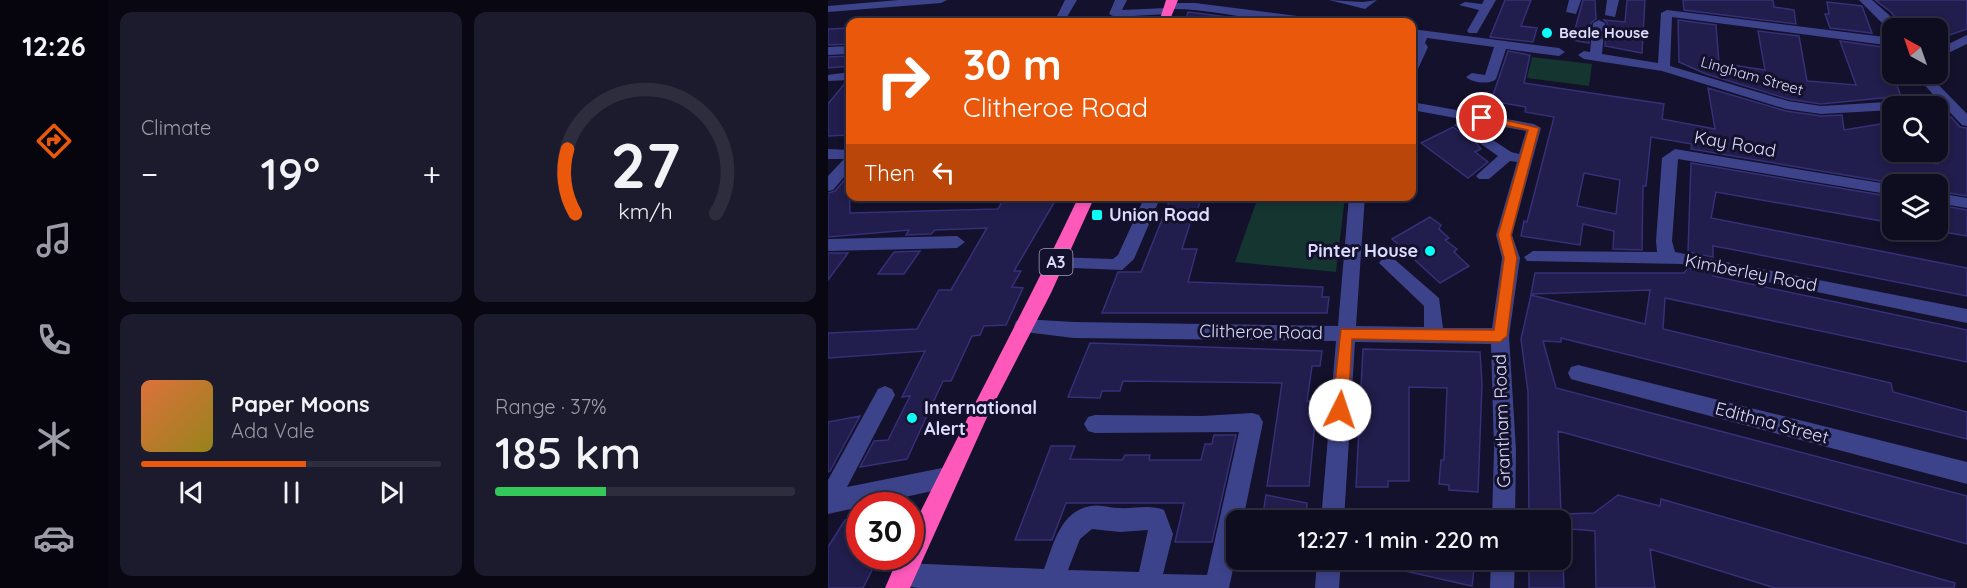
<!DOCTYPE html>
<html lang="en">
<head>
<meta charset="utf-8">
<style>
	:root { --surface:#0e0d20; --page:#1c1b2d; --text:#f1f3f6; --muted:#9b9ca5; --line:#2e2d3e; --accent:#ea580c }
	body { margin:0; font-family:Quicksand,sans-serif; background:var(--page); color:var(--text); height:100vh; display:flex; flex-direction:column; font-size:22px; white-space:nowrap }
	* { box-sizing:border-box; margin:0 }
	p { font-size:20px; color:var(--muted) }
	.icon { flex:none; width:33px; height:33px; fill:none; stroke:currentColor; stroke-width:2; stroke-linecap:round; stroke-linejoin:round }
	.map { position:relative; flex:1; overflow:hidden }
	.panel { display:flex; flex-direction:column; gap:12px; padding:12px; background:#080712; width:720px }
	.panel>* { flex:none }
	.guide { position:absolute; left:18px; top:18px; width:570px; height:183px; border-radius:12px; box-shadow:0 3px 9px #0003,0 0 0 2px var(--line); background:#ea580c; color:#fff; overflow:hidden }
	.needle { width:39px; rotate:320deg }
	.fabs { position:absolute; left:1054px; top:18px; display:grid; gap:12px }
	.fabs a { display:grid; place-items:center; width:66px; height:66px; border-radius:12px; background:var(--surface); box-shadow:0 3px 9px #0003,0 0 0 2px var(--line); font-size:30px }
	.speed { position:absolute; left:18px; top:492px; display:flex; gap:12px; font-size:30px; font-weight:700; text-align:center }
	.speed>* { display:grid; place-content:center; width:78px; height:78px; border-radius:50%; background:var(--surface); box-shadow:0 3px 9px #0003,0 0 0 2px var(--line); line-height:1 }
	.speed .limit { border:9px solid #d22; background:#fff; color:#111 }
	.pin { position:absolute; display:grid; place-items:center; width:51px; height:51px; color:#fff; margin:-26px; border:3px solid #fff; border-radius:50%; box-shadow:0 2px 6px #0007 }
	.me { position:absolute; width:66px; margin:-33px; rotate:4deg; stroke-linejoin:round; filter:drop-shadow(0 0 4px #0008) }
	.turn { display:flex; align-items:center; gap:21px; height:126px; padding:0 18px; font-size:27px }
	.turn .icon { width:78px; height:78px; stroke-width:2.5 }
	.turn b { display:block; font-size:42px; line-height:51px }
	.then { display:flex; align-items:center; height:57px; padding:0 18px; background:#0003; gap:12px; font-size:22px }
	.big { font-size:45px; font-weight:600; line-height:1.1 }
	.panel .tile { flex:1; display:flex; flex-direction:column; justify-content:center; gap:9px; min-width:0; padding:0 21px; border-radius:12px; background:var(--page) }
	.panel .dial { align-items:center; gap:0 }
	.dial svg { height:156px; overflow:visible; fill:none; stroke:var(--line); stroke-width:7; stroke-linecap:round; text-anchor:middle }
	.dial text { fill:var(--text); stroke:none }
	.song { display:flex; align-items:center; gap:18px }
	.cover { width:72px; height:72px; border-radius:9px; background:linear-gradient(135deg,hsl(20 70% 55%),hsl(50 70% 35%)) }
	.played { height:6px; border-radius:3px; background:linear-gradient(90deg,var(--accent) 55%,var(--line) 55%) }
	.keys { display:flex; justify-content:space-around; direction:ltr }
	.heat { display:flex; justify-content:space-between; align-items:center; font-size:33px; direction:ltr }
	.charge { height:9px; border-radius:4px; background:linear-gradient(90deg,#34c759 37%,var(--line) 0) }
	.panel .tiles { flex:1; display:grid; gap:12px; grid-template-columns:repeat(2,1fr) }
	.trip { position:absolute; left:398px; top:510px; width:345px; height:60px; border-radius:12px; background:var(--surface); box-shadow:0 3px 9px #0003,0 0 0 2px var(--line); font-weight:600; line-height:60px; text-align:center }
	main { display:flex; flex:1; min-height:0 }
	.tab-bar { display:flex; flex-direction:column; width:108px; justify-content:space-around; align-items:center; background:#06050d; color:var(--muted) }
	.tab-bar .icon { width:42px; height:42px }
	.tab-bar .current { color:var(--accent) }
	.tab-bar b { font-size:27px; color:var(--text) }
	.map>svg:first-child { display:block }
</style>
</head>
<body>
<main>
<nav class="tab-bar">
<b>12:26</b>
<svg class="icon current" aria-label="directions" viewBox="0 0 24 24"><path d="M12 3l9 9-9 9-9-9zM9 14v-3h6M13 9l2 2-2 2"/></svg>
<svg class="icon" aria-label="music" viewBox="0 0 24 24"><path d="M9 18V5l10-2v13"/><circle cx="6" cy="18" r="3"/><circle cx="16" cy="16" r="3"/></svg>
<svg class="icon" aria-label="phone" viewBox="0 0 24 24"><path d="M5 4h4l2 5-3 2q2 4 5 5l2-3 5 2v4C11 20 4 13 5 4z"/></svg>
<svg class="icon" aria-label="climate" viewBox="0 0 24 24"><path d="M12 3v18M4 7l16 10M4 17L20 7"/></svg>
<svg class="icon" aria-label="car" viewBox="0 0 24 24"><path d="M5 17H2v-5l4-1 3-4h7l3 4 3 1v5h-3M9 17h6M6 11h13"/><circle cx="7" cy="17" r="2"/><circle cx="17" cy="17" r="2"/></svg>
</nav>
<section class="panel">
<div class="tiles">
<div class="tile"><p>Climate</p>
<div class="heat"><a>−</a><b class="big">19°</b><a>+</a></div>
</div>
<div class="tile dial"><svg viewBox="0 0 100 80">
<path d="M14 69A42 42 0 1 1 86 69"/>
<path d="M14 69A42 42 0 0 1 10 36" stroke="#ea580c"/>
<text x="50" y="56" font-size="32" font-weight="700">27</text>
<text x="50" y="72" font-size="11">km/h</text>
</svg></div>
<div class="tile">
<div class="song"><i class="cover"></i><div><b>Paper Moons</b><p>Ada Vale</p></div></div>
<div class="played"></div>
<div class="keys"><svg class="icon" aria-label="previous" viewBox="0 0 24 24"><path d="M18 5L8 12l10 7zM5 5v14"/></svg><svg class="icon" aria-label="pause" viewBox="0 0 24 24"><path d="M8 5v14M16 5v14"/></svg><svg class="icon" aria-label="next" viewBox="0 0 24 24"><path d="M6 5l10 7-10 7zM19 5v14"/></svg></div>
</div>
<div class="tile"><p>Range · 37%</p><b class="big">185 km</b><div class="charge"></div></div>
</div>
</section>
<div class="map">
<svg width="1139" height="588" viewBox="0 0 1139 588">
	<rect width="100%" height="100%" fill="#13112b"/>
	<!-- green -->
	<path fill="#143530" d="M704 57 764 64 761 86 699 78Z
		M430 197H517L508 272 407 262Z"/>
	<!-- building -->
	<path fill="#211d4c" stroke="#353078" stroke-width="1.5" fill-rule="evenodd" d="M677 0H703L693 26 709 28 705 42 662 37Z
		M755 0H767L768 19 763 23 761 43 744 40Z
		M799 0H817L814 53 777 46 779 23 776 20 797 22Z
		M855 0H945L946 7 966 10 968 24 856 10Z
		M1047 0H1139V29L1110 39V28H1076L1063 12Z
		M999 2 1034 6 1044 33 1002 28 997 14H1001Z
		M360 12 423 20 425 22H357Z
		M850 20 888 25 891 63 937 70 930 31 971 36 979 81 1028 85 1012 41 1054 47 1073 96 993 104 960 99 878 74 851 62Z
		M22 28V44L0 45V29Z
		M680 51 702 55 696 83 836 104 834 119 887 129 880 88 958 111 993 116 1014 115 1016 130 1065 122V157L1110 164V115L1123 117 1132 127 1139 128V196L1110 191V184L1065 177V183L863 149 864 144 823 137 818 186H815L814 250 785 249 786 231 755 224 752 245 693 236 696 221 699 222 726 117 697 112 698 107 663 101ZM756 173 792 180 788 214 749 206Z
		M22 56V66L0 68V57Z
		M18 82H22V135L0 136V104Z
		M625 127 649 144 653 149 647 152 660 162 640 178 593 143Z
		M863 163 1065 197V223L888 192 883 218 1139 268V296L902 249 885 246V257L860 252Z
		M21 175 22 213 170 209 177 196H230L186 271H193L184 287 195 288 178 325 156 326 152 335 144 336 123 381H115L79 459 32 467 46 441 60 440 82 396 74 397 97 351 0 358V333L89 329 111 290H123L159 228 107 230 103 234 78 235 81 230 0 237V193L7 191Z
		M374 196 367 217H364L354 249H369L360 282 495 287 494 297H501L499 313H274L290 272H313L343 197Z
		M1110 205 1139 210V236L1110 231Z
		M602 217 613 225 611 229 621 238 617 240 629 249 626 252 641 266 612 283 564 239Z
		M92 251 76 274H50L66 252Z
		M0 253H20L0 280Z
		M860 268 885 273V276L1139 330V362L837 298 835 329 1063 383 1065 392 1139 412V439L733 338V342L715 341 728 388 1139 496V544L730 431 733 514 766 513 790 495 832 506 833 499 1127 583 1126 588H947L822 549 827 588H768L767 531 732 528V520H701L700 392 693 339 703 295 817 324 822 290 703 294 707 273H856Z
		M262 343 494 351 492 366H484L479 401H489L481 486H439L454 383 295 381 292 391H274L272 398 240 397Z
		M535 349 652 352 654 384 650 492 621 490V485L611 484 613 460H616L619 388 581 387V481H560V487H528Z
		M32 416 2 471 0 472V422Z
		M386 435H408L384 542H347L356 503H238L224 540H187L223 446H247L242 459 294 460 297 455H322L321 460H373L377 444H384Z
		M438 495 479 503 478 520H434Z
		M32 517V556H51L35 588H0V547L17 520Z
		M550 560H647L644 586 550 565Z
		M701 560H735L736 588H701Z"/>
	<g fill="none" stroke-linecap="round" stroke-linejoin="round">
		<!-- minor -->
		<path fill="#3d438a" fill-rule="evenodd" d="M71 0H119L113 3 0 12V6Z
			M237 0H249L236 22H226Z
			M287 0H299L294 10 338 8V4L342 3H367L492 19 498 22C448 28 395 9 344 9V13L340 14 287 17 281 14Z
			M501 0 535 2 549 0 537 9Z
			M656 0H668L649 33H641L639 31 651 10 631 5 637 2 654 4Z
			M741 0H753L748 14 738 12Z
			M779 0H791L787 17 777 15Z
			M1031 0H1044L1061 15 1070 28 1061 30Z
			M839 10 1065 38V46L844 17 842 66 960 101 993 106 1109 99 1087 74H1100L1139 114V126L1134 125 1116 106H1065V110L993 114 958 109 834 71 756 59 750 55 756 51 762 52 765 23 771 20 777 23 774 54 830 63 833 13Z
			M584 29 731 48 737 52 731 56 678 49 668 79C662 85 644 83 638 77L644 73 657 75 666 47 599 38 597 43 600 47 590 69 584 73V57L588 48 584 44 588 37 584 36Z
			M1139 35V44L1110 58V49Z
			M22 46V54L0 55V47Z
			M22 72V80L0 81V75Z
			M584 102 706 124 713 128 684 235 692 258 681 336 688 450 687 520H664L666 450 663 344 527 342 516 520H493L508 341 246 338 188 331 186 326 188 321 195 319 246 322 510 326 521 196H537L528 326 596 327V306L551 263 554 259H566L611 298 615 328H664L674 258 668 235 689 162 682 161 661 179H651L648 176 651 173 670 156 626 125 633 121 638 122 683 152 691 154 698 131 584 110Z
			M0 149 22 150V170L5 190 0 191V176L16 159H0Z
			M847 149 1065 185V195L850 159 844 241 847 252 1139 309V323L853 264 699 261 696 257 705 251 829 252 828 241 834 158Z
			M1110 193 1139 198V208L1110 203Z
			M317 196H333L306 259 294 270 221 267 218 263 221 259 227 257 285 259 290 255Z
			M129 236 137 242 129 248 0 251V239Z
			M750 365 1139 462V484L750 381 743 379 740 373 743 367Z
			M57 386 64 389 67 395 19 487 119 467 127 470 130 478 127 486 0 514V480L50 389Z
			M424 413 431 415 435 422 415 520H408V555L401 588H90L66 584 63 575 66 566 75 563 216 569C226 544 232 511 263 506 272 504 282 508 291 508 306 509 322 504 336 510L345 534 335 574 379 575 411 432 267 433 260 431 256 424 260 417 267 415 374 416ZM264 529 292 532 320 530 311 572 240 570 252 539Z
			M489 560H513L511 588H487Z
			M663 560H687L686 588H662Z"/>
		<!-- highway -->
		<path fill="#fe58bb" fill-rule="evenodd" d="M338 0H350L341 22H331Z
			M251 196H267L223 293 160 415 82 588H57L71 556H82V533C137 420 197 310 251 196Z"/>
	</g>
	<!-- route -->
	<path fill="#ea580c" stroke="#983908" stroke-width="1.5" d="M654 115 711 128 683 235 689 258 679 336 672 342 524 339 520 410 518 415H506L504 410 513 329 666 330 676 258 670 235 700 130 651 120 649 118Z"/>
	<!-- markers -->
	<g fill="#0afdf8" stroke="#13112b" stroke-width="2">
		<circle cx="719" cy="33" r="6"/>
		<rect x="263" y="209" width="12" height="12" rx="3"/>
		<circle cx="602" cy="251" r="6"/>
		<circle cx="84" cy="418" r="6"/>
	</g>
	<g text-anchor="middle" stroke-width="6" stroke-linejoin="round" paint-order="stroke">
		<!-- far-poi labels -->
		<g font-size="15" font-weight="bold" fill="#dcdcff" stroke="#13112b" text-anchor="start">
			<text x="731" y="38">Beale House</text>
		</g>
		<!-- far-street labels -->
		<g font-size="15" fill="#dcdcff" stroke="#13112b">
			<text transform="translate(924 76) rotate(16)" y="5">Lingham Street</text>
		</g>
		<!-- shield labels -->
		<rect fill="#13112b" stroke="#a09fbf" stroke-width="1.5" x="211.5" y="249" width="33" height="26" rx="4.5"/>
		<g font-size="16" font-weight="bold" fill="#dcdcff">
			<text x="228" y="268">A3</text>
		</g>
		<!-- street labels -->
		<g font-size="18" fill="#dcdcff" stroke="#13112b">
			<text transform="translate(907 144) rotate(10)" y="6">Kay Road</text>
			<text transform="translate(923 273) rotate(11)" y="6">Kimberley Road</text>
			<text transform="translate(433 332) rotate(1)" y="6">Clitheroe Road</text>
			<text transform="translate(674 421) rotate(-92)" y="6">Grantham Road</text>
			<text transform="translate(944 423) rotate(15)" y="6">Edithna Street</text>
		</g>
		<!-- poi labels -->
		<g font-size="18" font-weight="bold" fill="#dcdcff" stroke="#13112b" text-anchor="start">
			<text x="281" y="221">Union Road</text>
			<text x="590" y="257" text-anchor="end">Pinter House</text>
			<text x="96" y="414">International<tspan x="96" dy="21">Alert</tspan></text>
		</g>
	</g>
</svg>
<div class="fabs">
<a><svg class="needle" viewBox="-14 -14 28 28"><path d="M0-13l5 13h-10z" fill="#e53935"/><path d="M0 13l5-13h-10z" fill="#9b9ca5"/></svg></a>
<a><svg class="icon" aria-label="search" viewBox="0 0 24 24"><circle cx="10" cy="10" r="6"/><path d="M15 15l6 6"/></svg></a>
<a><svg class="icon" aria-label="layers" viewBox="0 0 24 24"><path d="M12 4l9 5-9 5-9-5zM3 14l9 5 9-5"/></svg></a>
</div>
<div class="speed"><div class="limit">30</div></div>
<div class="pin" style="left:654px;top:118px;background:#d93025"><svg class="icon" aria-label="arrive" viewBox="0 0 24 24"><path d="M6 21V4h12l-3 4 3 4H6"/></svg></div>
<svg class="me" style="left:512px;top:410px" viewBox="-20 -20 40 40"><circle r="19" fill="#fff"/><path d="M0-13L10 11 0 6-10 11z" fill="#ea580c"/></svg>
<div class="trip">12:27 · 1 min · 220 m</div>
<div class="guide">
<div class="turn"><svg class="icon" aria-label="right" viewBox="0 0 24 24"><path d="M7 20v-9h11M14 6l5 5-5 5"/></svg><div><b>30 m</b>Clitheroe Road</div></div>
<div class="then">Then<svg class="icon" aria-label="left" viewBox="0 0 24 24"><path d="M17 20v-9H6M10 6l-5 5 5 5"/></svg></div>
</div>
</div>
</main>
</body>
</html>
